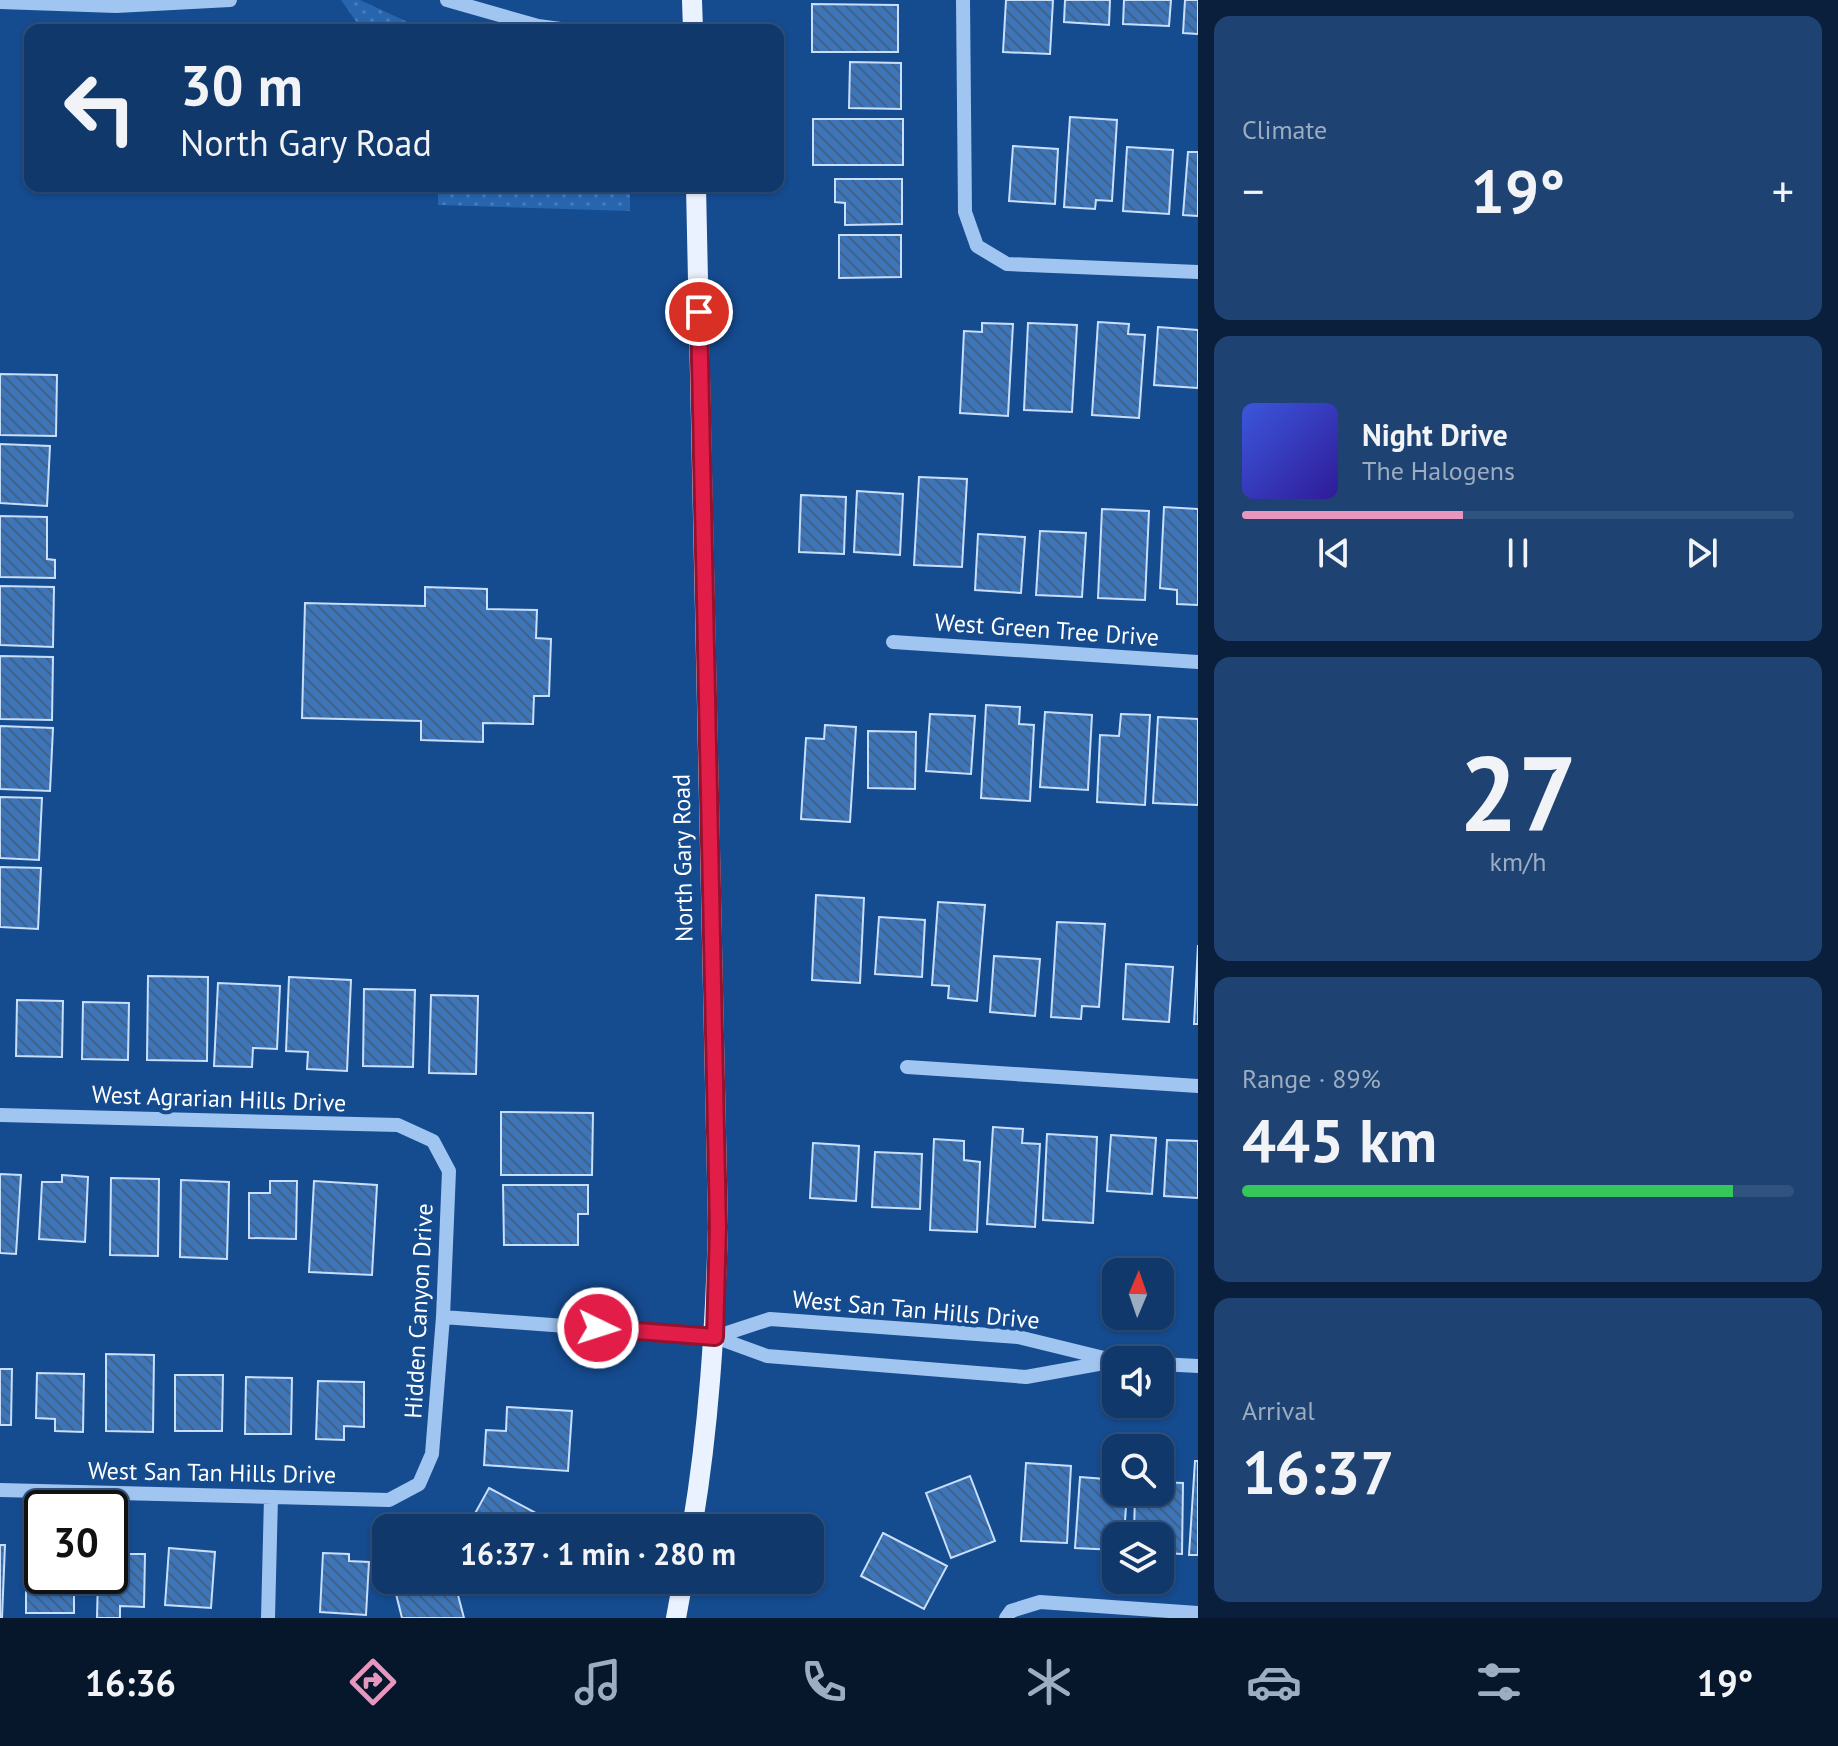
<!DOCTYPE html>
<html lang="en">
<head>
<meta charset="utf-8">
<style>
	:root { --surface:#10386b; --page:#1e4373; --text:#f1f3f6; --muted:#9cacc1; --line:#30527e; --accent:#e797bd }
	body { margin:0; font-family:"PT Sans",sans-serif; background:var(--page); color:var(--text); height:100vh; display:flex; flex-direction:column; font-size:30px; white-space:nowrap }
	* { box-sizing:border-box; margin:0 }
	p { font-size:26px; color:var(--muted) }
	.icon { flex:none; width:44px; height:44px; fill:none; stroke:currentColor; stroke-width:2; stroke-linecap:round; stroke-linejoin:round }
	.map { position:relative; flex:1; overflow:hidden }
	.sheet { display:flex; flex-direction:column; gap:16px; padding:16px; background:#091f3b; width:640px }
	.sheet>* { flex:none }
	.guide { position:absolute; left:24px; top:24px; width:760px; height:168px; border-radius:16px; box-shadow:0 2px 6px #0004,0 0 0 2px var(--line); background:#10386b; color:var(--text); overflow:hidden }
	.needle { width:52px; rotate:2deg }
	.controls { position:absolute; left:1102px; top:1258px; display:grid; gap:16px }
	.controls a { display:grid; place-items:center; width:72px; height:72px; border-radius:16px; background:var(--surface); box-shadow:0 2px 6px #0004,0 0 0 2px var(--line); font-size:40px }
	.speed { position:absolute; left:24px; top:1490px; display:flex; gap:16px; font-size:40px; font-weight:700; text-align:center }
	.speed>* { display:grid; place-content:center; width:104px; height:104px; border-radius:50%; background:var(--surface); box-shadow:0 2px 6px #0004,0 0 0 2px var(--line); line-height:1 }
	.speed .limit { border:4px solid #111; border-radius:12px; background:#fff; color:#111 }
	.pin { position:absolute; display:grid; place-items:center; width:68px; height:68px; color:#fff; margin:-34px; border:4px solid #fff; border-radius:50%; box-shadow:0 2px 8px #0007 }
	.me { position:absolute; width:88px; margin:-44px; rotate:94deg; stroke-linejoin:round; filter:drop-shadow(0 0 6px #0008) }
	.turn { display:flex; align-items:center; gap:28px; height:168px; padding:0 24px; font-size:36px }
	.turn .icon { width:104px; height:104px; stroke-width:2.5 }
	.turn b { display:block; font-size:56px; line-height:68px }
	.big { font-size:60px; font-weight:800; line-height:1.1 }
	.sheet .tile { flex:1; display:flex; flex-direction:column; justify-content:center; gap:12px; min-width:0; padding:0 28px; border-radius:16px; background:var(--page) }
	.sheet .dial { align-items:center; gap:0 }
	.dial b { font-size:104px; line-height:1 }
	.song { display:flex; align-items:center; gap:24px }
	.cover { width:96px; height:96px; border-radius:12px; background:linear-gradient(135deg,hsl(230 70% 55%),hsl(250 70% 35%)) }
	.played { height:8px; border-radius:4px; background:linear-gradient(90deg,var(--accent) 40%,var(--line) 40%) }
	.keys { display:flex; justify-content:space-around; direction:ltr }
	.heat { display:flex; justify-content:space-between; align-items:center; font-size:44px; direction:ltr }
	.charge { height:12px; border-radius:6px; background:linear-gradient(90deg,#34c759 89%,var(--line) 0) }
	.trip { position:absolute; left:372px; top:1514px; width:452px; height:80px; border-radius:16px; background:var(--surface); box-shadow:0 2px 6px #0004,0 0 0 2px var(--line); font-weight:800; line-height:80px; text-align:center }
	.menu { display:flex; height:128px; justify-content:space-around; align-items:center; background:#06162b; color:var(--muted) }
	.menu .icon { width:56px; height:56px }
	.menu .selected { color:var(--accent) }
	.menu b { font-size:36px; color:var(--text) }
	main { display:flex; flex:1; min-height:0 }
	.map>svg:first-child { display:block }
</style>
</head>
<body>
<main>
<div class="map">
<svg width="1198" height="1618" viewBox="0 0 1198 1618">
	<defs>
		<pattern id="grass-dots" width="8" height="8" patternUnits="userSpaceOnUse" patternTransform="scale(2)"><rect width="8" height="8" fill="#2765ae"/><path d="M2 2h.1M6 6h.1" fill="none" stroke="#477cba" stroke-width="1.8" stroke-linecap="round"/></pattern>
		<pattern id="building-back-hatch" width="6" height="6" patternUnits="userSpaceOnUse" patternTransform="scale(2)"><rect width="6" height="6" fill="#3d75b8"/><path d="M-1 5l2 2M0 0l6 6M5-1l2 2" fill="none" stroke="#446082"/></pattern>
	</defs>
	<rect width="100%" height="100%" fill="#154b8f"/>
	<!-- grass -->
	<path fill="url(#grass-dots)" d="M341 0H360L425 30H362Z
		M438 186H630V211L438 205Z"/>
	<!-- building -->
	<path fill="url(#building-back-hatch)" stroke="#c7dffc" stroke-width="2" d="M1006 0H1053L1050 54 1003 52Z
		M1065 0H1110L1109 25 1064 22Z
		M1124 0H1171L1169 26 1123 24Z
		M1185 0H1198V34L1183 33Z
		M812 4 898 5V52H812Z
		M850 62 901 63V109L849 108Z
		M1070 117 1117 120 1112 201 1096 200 1095 209 1064 207Z
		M813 119H903V165H813Z
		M1013 146 1058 149 1055 204 1009 201Z
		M1127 147 1173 150 1169 214 1123 211Z
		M1188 152H1198V216L1183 215Z
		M835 179H902V224L845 225V203L835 202Z
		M839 235H901V277L839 278Z
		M1098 322 1129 324 1128 334 1145 335 1139 418 1092 415Z
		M982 323 1013 324 1008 416 960 413 964 331 982 332Z
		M1028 323 1077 325 1072 412 1024 410Z
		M1158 327 1198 330V388L1154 385Z
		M0 374 57 375 56 436 0 435Z
		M0 444 50 446 47 506 0 503Z
		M919 477 967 479 962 567 914 565Z
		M857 491 903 494 900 555 854 552Z
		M801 495 846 497 844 554 799 552Z
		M1164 507 1198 509V605L1177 604V590L1160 588Z
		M1102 509 1149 511 1145 600 1098 598Z
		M0 516 47 517V559L55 560V578L0 577Z
		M1040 531 1086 533 1082 597 1036 595Z
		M978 534 1025 537 1021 593 975 590Z
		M0 586 54 587 53 647 0 645Z
		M425 587 487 589V609L537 610 536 638 551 639 549 696H534L533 724 483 723V742L421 740V721L302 718 305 603 425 606Z
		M0 656 53 657 52 720 0 719Z
		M986 705 1020 707 1019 724 1034 725 1030 801 981 798Z
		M1045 712 1092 715 1088 790 1040 787Z
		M930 714 975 716 971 774 926 771Z
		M1121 714 1150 715 1145 805 1097 802 1100 735 1119 736Z
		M1158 717 1198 719V805L1153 803Z
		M825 725 856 727 850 822 801 819 806 738 824 739Z
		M0 726 53 728 50 791 0 789Z
		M868 731 916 732 915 789 868 788Z
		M0 797 42 798 39 860 0 858Z
		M0 867 41 868 38 929 0 927Z
		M816 895 864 898 860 983 812 980Z
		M938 902 985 905 977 1001 948 998 949 986 932 985Z
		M879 917 925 920 922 977 875 974Z
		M1057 922 1105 924 1099 1007 1082 1006 1081 1019 1051 1017Z
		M1198 945V1024H1194Z
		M994 956 1040 959 1035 1016 990 1012Z
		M1126 964 1173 967 1169 1022 1123 1019Z
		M148 976 208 977 207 1061 147 1060Z
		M289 977 351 980 347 1071 307 1069 308 1052 286 1051Z
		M218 983 280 986 277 1049 253 1048 252 1067 214 1066Z
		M364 989 415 990 413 1067 363 1066Z
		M431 995 478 996 476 1074 429 1073Z
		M17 1000 63 1001 62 1057 16 1056Z
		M83 1002 129 1003 128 1060 82 1059Z
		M501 1112 593 1113 592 1175H501Z
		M993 1127 1023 1129 1022 1143 1040 1144 1035 1227 987 1224Z
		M1047 1134 1097 1137 1093 1223 1043 1220Z
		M1111 1135 1156 1138 1152 1194 1107 1191Z
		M934 1139 964 1141V1160L980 1162 977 1232 930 1230Z
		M1167 1140 1198 1141V1198L1164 1196Z
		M813 1143 859 1146 856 1201 810 1198Z
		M875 1152 922 1154 920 1209 872 1207Z
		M0 1174 21 1175 16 1254 0 1253Z
		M62 1175 88 1177 85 1242 39 1239 42 1182H62Z
		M111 1178 159 1179 158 1256 110 1255Z
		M181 1180 229 1182 227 1259 180 1257Z
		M270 1181H297L296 1239 249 1238V1193H270Z
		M314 1181 377 1185 372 1275 309 1272Z
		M503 1185H588V1214H578V1245H504Z
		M106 1354 154 1355 153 1432 106 1431Z
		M0 1369H12L11 1425H0Z
		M37 1373 84 1374 83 1432 55 1431V1419L36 1418Z
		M175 1375H223L222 1431H175Z
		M246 1377 292 1378 291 1434H245Z
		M318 1381 364 1382V1427L344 1426V1440L316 1439Z
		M507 1407 572 1411 568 1471 484 1465 486 1430 506 1431Z
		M1195 1461H1198V1555H1189Z
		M1026 1463 1071 1466 1067 1543 1021 1541Z
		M970 1476 995 1541 951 1558 926 1493Z
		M1080 1477 1105 1479V1490L1127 1492 1124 1536H1116V1550L1075 1548Z
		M1160 1482 1183 1483 1182 1554 1160 1553V1536H1134L1135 1492H1160Z
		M489 1488 562 1527 467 1528Z
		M883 1533 947 1566 924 1609 861 1576Z
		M0 1545H5L2 1618H0Z
		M26 1545H42V1576H74V1613H26Z
		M110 1546 124 1547V1554H145L144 1607 120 1606V1618H97L98 1576H110Z
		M169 1548 215 1552 211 1608 165 1605Z
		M323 1553 349 1554V1561L369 1562 366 1615 320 1612Z
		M406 1580H454L464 1618H402L395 1590 408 1586Z"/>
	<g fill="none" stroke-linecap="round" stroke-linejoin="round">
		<!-- minor -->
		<path stroke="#a0c5f0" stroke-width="14" d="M447 0 538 26 568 30
			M963 0 965 212 977 246 1007 264 1198 272
			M0 2 116 6 230 0
			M893 642 1198 662
			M907 1067 1198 1086
			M0 1115 398 1125 433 1141 449 1171 443 1317 432 1454 419 1484 389 1500 0 1490
			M443 1317 715 1337 767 1356 1026 1377 1115 1361
			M715 1337 770 1319 1018 1337 1108 1359
			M1160 1364 1198 1366
			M268 1618 271 1497
			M1006 1618 1011 1611 1040 1602 1198 1613"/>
		<!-- major -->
		<path stroke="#eaf2ff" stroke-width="20" d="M692 0 693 30
			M692 1528C709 1428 715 1328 718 1227L696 186
			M676 1618 683 1580"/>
	</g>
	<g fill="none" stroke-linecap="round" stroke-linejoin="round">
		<!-- route casing -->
		<g stroke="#92132f" stroke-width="20">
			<path id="route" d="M598 1328 715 1337 718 1227 699 312"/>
		</g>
		<!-- route -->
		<use href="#route" stroke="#e11d48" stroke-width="14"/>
	</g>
	<g text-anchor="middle" stroke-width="8" stroke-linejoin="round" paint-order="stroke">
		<!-- street labels -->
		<g font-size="24" fill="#fff" stroke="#154b8f">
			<text transform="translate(1047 630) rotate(4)" y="8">West Green Tree Drive</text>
			<text transform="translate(683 858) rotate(-91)" y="8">North Gary Road</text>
			<text transform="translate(219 1099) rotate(2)" y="8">West Agrarian Hills Drive</text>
			<text transform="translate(916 1310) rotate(5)" y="8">West San Tan Hills Drive</text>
			<text transform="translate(419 1311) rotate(-87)" y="8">Hidden Canyon Drive</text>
			<text transform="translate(212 1473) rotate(1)" y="8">West San Tan Hills Drive</text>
		</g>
	</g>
</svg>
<div class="controls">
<a><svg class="needle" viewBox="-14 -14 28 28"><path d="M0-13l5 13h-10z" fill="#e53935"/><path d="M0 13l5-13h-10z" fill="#9cacc1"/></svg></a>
<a><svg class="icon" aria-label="sound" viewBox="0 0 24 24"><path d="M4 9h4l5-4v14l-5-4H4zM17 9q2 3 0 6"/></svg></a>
<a><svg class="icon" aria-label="search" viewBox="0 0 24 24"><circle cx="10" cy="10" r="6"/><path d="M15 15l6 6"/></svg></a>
<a><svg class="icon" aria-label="layers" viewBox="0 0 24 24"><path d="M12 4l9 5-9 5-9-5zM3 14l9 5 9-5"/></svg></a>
</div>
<div class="speed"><div class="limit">30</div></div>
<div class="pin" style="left:699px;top:312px;background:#d93025"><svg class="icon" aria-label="arrive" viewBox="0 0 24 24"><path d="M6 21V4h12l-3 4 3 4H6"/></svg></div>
<svg class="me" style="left:598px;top:1328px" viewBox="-20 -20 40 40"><circle r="17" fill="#e11d48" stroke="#fff" stroke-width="3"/><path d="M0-11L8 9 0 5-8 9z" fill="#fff"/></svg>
<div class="trip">16:37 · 1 min · 280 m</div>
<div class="guide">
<div class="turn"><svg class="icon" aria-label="left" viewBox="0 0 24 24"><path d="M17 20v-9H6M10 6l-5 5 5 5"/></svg><div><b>30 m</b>North Gary Road</div></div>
</div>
</div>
<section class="sheet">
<div class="tile"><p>Climate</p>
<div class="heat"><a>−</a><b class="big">19°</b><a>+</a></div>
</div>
<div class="tile">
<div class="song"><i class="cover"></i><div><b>Night Drive</b><p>The Halogens</p></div></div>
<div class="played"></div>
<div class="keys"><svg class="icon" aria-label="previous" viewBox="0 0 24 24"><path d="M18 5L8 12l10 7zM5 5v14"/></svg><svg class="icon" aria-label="pause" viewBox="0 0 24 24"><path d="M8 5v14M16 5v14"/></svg><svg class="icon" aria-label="next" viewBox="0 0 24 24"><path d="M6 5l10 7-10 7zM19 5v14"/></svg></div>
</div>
<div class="tile dial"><b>27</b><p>km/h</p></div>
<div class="tile"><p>Range · 89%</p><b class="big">445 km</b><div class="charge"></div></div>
<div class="tile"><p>Arrival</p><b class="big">16:37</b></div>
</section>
</main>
<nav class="menu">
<b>16:36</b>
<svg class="icon selected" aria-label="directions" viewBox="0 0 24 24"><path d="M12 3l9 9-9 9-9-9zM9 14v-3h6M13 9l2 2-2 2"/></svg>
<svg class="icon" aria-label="music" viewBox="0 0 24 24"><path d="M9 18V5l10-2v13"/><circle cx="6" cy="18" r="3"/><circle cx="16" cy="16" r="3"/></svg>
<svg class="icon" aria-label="phone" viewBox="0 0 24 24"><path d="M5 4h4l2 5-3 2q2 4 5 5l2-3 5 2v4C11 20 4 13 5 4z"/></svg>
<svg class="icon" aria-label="climate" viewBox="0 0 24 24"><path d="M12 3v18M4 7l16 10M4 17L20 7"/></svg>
<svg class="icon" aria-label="car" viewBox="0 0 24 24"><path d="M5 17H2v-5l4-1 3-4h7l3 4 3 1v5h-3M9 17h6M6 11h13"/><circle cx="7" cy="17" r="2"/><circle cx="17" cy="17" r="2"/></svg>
<svg class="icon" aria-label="filters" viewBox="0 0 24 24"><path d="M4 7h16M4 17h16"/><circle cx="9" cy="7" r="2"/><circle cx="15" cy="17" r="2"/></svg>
<b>19°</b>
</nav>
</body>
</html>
